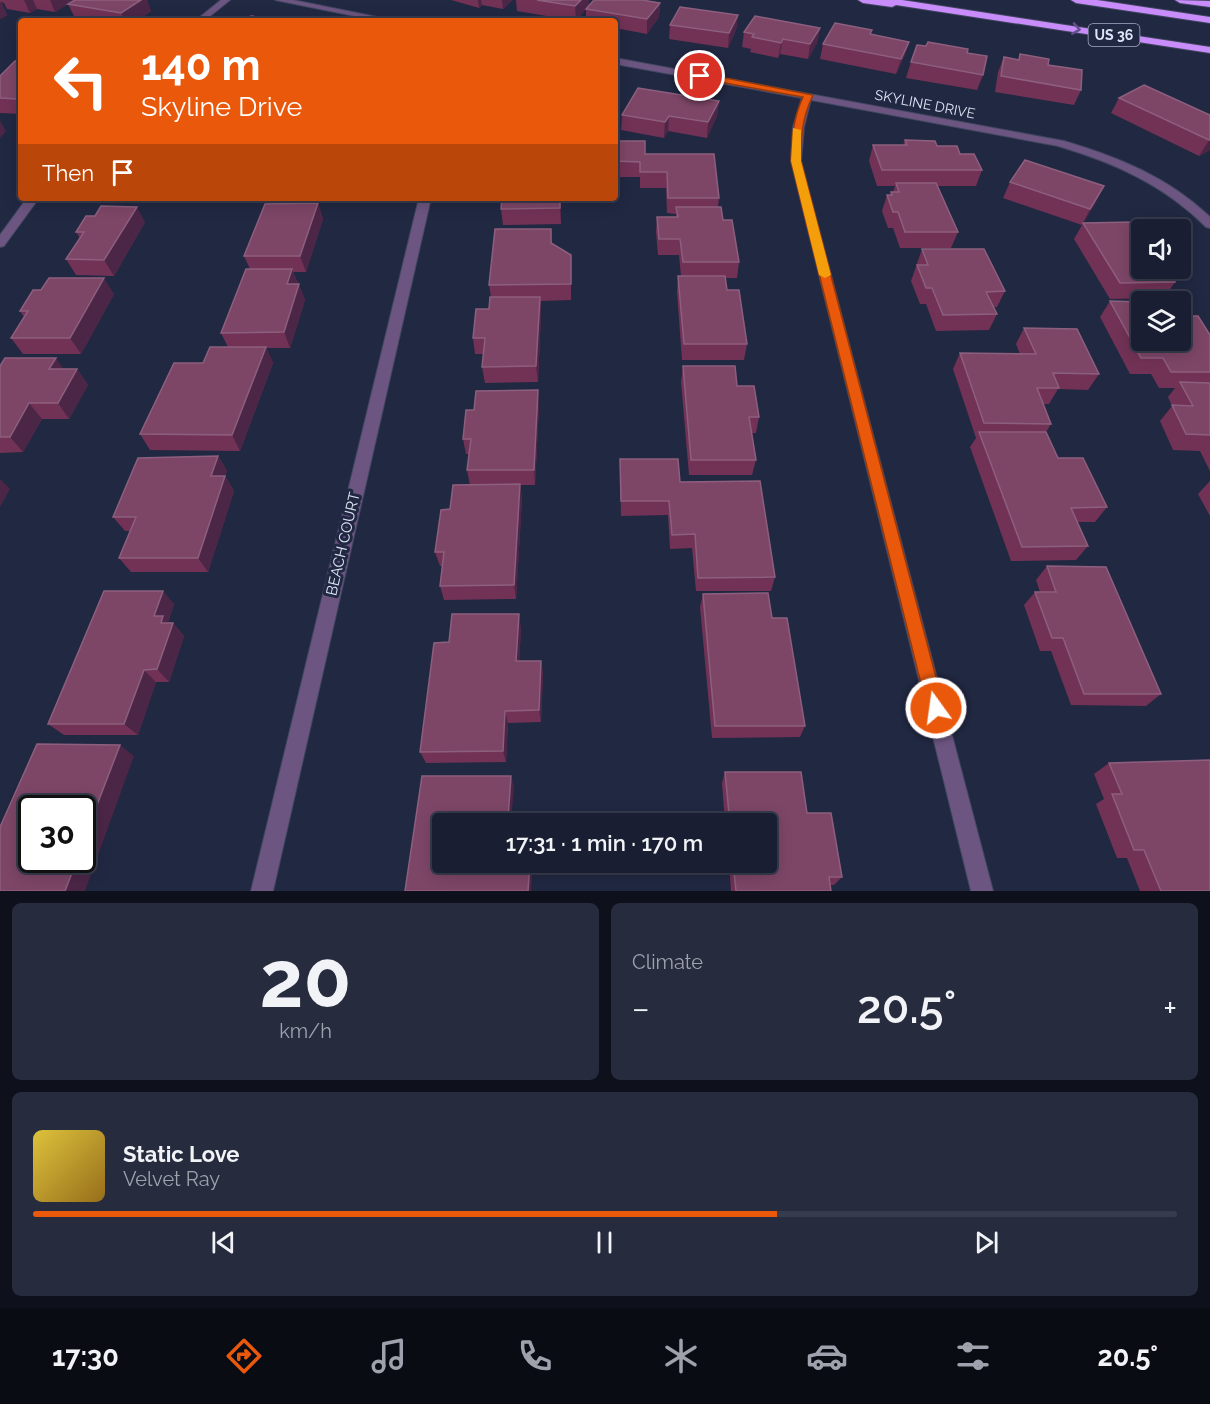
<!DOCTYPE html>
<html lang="en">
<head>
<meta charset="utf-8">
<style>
	:root { --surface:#191e32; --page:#262b3e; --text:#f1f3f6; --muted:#9fa2ac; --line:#373c4d; --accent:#ea580c }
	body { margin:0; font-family:Raleway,sans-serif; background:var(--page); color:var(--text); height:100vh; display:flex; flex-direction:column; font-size:22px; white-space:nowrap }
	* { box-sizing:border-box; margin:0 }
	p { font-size:20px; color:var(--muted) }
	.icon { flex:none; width:33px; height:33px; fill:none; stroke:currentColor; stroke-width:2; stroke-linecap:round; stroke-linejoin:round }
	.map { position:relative; height:891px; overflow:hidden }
	.panel { display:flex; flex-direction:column; gap:12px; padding:12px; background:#0e101c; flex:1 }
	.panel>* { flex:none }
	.top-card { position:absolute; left:18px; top:18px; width:600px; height:183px; border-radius:6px; box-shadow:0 3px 15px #0003,0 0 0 2px var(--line); background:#ea580c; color:#fff; overflow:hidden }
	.tools { position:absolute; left:1131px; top:219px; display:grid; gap:12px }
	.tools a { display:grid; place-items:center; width:60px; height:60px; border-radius:6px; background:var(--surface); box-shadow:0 3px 15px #0003,0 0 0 2px var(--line); font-size:30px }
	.speed { position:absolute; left:18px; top:795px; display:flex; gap:12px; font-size:30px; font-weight:700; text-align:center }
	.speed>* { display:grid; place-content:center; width:78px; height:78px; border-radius:50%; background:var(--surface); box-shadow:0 3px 15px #0003,0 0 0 2px var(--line); line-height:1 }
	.speed .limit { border:3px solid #111; border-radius:9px; background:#fff; color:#111 }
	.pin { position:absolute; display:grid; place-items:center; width:51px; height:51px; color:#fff; margin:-26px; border:3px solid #fff; border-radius:50%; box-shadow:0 2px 6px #0007 }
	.me { position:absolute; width:66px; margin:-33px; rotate:346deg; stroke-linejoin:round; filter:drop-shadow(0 0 4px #0008) }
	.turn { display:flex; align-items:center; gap:21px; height:126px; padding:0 24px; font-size:27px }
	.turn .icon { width:78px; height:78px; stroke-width:2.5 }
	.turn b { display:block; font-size:42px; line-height:51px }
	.then { display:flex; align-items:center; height:57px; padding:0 24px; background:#0003; gap:12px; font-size:22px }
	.big { font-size:45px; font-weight:600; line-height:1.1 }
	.panel .card { flex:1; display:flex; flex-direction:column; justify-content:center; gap:9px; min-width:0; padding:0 21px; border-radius:9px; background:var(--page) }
	.panel .dial { align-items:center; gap:0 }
	.dial b { font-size:78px; line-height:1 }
	.song { display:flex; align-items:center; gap:18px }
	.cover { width:72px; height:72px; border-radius:9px; background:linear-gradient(135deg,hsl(50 70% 55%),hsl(40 70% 35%)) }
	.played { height:6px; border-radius:3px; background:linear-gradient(90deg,var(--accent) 65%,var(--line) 65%) }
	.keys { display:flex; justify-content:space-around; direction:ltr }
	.heat { display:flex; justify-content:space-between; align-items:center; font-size:33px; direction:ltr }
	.panel .tiles { flex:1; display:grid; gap:12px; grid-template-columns:1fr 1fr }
	.card:last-child { grid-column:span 2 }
	.trip { position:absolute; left:432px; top:813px; width:345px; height:60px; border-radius:6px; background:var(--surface); box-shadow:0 3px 15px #0003,0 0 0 2px var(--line); font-weight:600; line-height:60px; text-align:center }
	.tab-bar { display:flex; height:96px; justify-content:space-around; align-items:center; background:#0a0c14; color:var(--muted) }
	.tab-bar .icon { width:42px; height:42px }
	.tab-bar .on { color:var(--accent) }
	.tab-bar b { font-size:27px; color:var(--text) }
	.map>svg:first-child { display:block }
</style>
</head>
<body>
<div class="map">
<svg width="1210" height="891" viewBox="0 0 1210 891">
	<rect width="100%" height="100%" fill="#212842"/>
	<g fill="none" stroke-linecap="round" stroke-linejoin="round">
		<!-- minor casing -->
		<g stroke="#40465f" stroke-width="2">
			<path id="minor" d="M221 0H230L204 21H195Z
				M275 0H293L397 21H379Z
				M615 58 1064 141C1118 157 1168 177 1210 217V228L1206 227C1164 185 1115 163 1058 146L811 100 810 103 804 127 801 161 993 891H971L791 161 793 127 802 98 615 64Z
				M27 198H39L4 246 0 247V235Z
				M419 198H431L273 891H251Z"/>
		</g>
		<!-- motorway casing -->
		<g stroke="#40465f" stroke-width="2">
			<path id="motorway" d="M858 0H902L1210 47V53L896 5 892 7 863 3Z
				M1071 0H1097L1210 17V23L1076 3Z
				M1175 0 1210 1V7L1180 3Z"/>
		</g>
		<!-- minor -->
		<use href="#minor" fill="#6c5581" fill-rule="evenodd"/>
		<!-- motorway -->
		<use href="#motorway" fill="#c98cfb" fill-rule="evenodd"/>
	</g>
	<!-- wall -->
	<path fill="#713256" d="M0 0H147L151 11 137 21H91L75 18 68 4 55 12 37 9 30 13 7 9 4 3 1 2 7 15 0 19Z
		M451 0H512L503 9 482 5 479 8Z
		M516 0H589V5L576 21 517 11Z
		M660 3 659 17 647 34 615 28V21H586V9Z
		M738 15 736 30 728 48 669 39 670 25Z
		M820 28 817 43 808 59 780 54 778 58 750 52 751 49 742 47 744 32Z
		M871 35 909 42 904 57 896 74 820 59 823 44Z
		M967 53 983 75 977 90 906 78 911 62Z
		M1020 54 1048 65 1081 90 1074 105 995 92 998 72 1004 57 1018 60Z
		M21 61V114L0 113V76Z
		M1119 98 1210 115V150L1199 156 1111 113Z
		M719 101 717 116 707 138 668 131 664 138 621 130 622 115Z
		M905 140 937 146 960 154 982 170 976 186H938L958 232 951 248H900L893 228H888L882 211 887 195H890L891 192H893L895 186H877L869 161 873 145H903Z
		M615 141 645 154 719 198 718 207 739 262 737 278H725L727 290 747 344 744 360H682L677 292 678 276H681L679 255H658L656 232 657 217H676V214L667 213 666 188H640V177H615Z
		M1010 182 1096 202 1083 223 1175 282 1164 298 1110 299 1074 239 1082 225 1003 198Z
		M114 198H162L159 202H116Z
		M280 198H331L330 201H281Z
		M502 198H561V224L503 225 501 209Z
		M318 203 323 219 306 272H293L305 300 290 348H266L273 363 240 451 150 450 140 434 203 363 228 347 221 333 250 269 244 256Z
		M145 222 114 276 76 275 66 259 80 238 76 232Z
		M551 229 552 244 571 271V300L541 301V313L538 382 485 383 482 367 484 354H475L473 338 489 309 491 297 489 285Z
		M922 249 1005 291 997 307H993L997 314 989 330 936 331 926 304H920L911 281Z
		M114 294 81 354H23L11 338 24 317 20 311Z
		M1110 301 1186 316 1210 335V471L1200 451 1173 450 1160 421 1172 406 1168 397 1175 388H1159L1151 374H1130L1100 317Z
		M1024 328 1099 374 1088 390 1058 389 1049 404H1043L1051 424 1046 432 1058 458 1107 507 1095 522H1077L1088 546 1076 560 1011 561 970 447 976 438 953 369 960 353 1020 354 1016 344Z
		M0 366 77 369 88 385 69 419H42L23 452 0 453Z
		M683 366 759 417 756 433H752L756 460 752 475H689L681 382Z
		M539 406 535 485H520L522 499 516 599 444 600 440 586 442 566H440L435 552 450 509 470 485 467 470 469 454H466L463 439 474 410Z
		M218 456 227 471 225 476 234 491 208 572H131L119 558 130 531H125L113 517Z
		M620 459 680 482 775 577 771 591H696L692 548 670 549 668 515 621 516Z
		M1210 481V516L1198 494Z
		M1047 566 1161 694 1146 706 1071 705 1051 651H1040L1024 605 1035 592H1040L1036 580Z
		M703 594 772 618 805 726 800 737 712 738 700 607Z
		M174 604 168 622 173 623 184 636 169 682H156L138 735H64L48 724Z
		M521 627 519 661H541L543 674 541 722 508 723 506 762 426 763 420 752 449 642Z
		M1109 763 1210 891H1140L1127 858H1117L1096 804 1104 799 1094 774Z
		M725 772 807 813 842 877 834 885H831V891H731L729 862H766V824H725L722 783Z"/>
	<!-- shaded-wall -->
	<path fill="#4c2647" d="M24 0H33L37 9 30 13Z
		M50 0H76L55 12Z
		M141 0H147L151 11 137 21H125L121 13Z
		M478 0H481L482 5 479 8Z
		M502 0H512L503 9Z
		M581 0H589V5L576 21 575 6Z
		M0 1 7 15 0 19Z
		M660 3 659 17 647 34V19Z
		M738 15 736 30 728 48 729 33Z
		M820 28 817 43 808 59 810 44Z
		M783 39 780 54 778 58 781 43Z
		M909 42 904 57 896 74 901 59Z
		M21 93V107L16 99Z
		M719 101 717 116 707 138 708 122Z
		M669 116 668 131 664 138 665 122Z
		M0 121 6 131 0 138Z
		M1209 140H1210V150L1199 156Z
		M1104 186 1096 202 1082 225 1090 209Z
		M560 198H561V224L560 208Z
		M318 203 323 219 306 272 300 256Z
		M137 207 145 222 114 276 104 260Z
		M292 269 298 285 287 284Z
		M104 278 114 294 81 354 70 338Z
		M299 284 305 300 290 348 284 332Z
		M540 297 541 313 538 382 536 366Z
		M266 347 273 363 240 451 232 435Z
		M56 358 67 374 49 369Z
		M77 369 88 385 69 419 58 403Z
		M538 390 539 406 535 485 534 470Z
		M29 403 42 419 23 452 10 437Z
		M218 456 227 471 225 476 234 491 208 572 198 558 211 476Z
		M0 479 10 489 0 507Z
		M520 484 522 499 516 599 514 585Z
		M163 591 174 604 168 622 172 626 173 623 184 636 169 682 157 669 154 616Z
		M519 614 521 627 519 674 516 661Z
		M541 661 543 674 541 722 539 710Z
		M144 670 156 682 138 735 124 724Z
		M505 711 508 723 506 762 503 751Z
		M120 745 134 756 85 891H65L77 860H82V844Z
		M511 776 514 786 511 824 508 819Z
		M530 862H533L531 891H528Z"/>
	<!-- building -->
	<path fill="#7d4667" stroke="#8d5f7e" stroke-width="1.5" d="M75 0H141L121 13 68 4Z
		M537 0H581L575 6Z
		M594 0H642L660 3 647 19 586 9Z
		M680 7 738 15 729 33 670 25Z
		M251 16 275 20 278 18 297 21H245Z
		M755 16 820 28 810 44 783 39 781 43 752 37 754 34 744 32Z
		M835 23 872 30 870 34 909 42 901 59 823 44Z
		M928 42 968 49 967 53 987 56 983 75 911 62 917 45 926 46Z
		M1020 54 1049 59 1048 65 1082 70 1081 90 1001 76 1004 57 1019 60Z
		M15 61H21V93L16 99 0 98V76Z
		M1144 85 1210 115V140H1209L1119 98Z
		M638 88 719 101 708 122 669 116 665 122 622 115Z
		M905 140 935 141 937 146H957L960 154H974L982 170H882L873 145H907Z
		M615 141H645V154H714L719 198H668L667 172H640V162L615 161Z
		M1025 160 1104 186 1090 209 1010 182Z
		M896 183H936L958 232H905L898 212H893L887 195H892L891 192H899Z
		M502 198H560V208L501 209Z
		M318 203 300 256H244L265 204Z
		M101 206 137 207 104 260 66 259 84 232H76L86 216H95Z
		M676 207H721L723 220H732L739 262H683L680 239H659L657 217H678Z
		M1134 222 1142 233V268H1165L1175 282 1120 283 1083 223Z
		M495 229H551V243L571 255V284L489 285Z
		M922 249H984L1005 291 986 292 997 314 943 315 932 288H926L917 265H928Z
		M246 269H292L287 284H299L284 332 221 333Z
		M678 276H725L727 290H739L747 344H684Z
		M49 278H104L70 338H11L28 311H20L33 290H41Z
		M490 297H540L536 366 482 367 485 338H473L476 309H489Z
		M1110 301 1142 302V340H1180V307L1186 316H1198L1210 335V372H1171L1163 358H1141Z
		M1024 328 1077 329 1099 374 1053 373 1059 388H1037L1051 424 984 423 960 353 1036 354Z
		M210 347H266L232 435 140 434 174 363H203Z
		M5 358H56L49 369H77L58 403H29L10 437H0V366Z
		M683 366H735L737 386H754L759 417H749L756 460H691Z
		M1180 382 1210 383V435L1186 434 1172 405 1193 406Z
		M538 390 534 470H467L471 439H463L466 410H474L476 391Z
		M979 432H1046L1058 458H1083L1107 507 1071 508 1088 546 1022 547Z
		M218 456 211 476H225L198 558H119L136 517H113L138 458Z
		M620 459H678L680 482 760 481 775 577 698 578 695 534 672 535 669 501H621Z
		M520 484 514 585 440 586 444 552H435L441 510 450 509 453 485Z
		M1047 566 1106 567 1161 694H1084L1063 638H1052L1035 592H1056Z
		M104 591H163L154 616H163L161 623H173L157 669 144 670 124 724H48Z
		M768 593 772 618H787L805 726H715L703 594Z
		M452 614H519L516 661H541L539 710 505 711 503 751 420 752 434 643 449 642Z
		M37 744 120 745 82 844V808H32V860H77L65 891H0V827Z
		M1210 760V891H1161L1144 850H1134L1112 794H1122L1109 763Z
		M725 772H801L807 813H831L842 877H829L831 891H736L733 862H766V824H730Z
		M422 776H511L508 819 532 821V824H442V862H530L528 891H405Z"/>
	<!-- one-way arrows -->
	<defs><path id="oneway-chevron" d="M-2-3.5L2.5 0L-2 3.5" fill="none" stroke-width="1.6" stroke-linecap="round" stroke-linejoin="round" transform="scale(1.5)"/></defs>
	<use stroke="#64508c" href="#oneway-chevron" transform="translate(1076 29) rotate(9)"/>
	<!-- route -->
	<path fill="#ea580c" stroke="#983908" stroke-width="1.5" d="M700 73 813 95C802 118 801 136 801 161L944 708 942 714 936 717 930 714 927 708 791 161C792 137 793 119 803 97L697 78 696 76Z"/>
	<!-- slow -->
	<path fill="#f59e0b" d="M793 128 801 130V161L831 275 825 278 819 275 791 161Z"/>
	<g text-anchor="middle" stroke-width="6" stroke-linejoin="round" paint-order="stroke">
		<!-- shield labels -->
		<rect fill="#212842" stroke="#a7acc1" stroke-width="1.5" x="1088.5" y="24" width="51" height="22" rx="4.5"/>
		<g font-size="14" font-weight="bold" fill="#e0e5f7">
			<text x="1114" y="40">US 36</text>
		</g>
		<!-- far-street labels -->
		<g font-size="14" fill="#e0e5f7" stroke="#212842">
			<text transform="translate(925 104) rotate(11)" y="5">SKYLINE DRIVE</text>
		</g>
		<!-- street labels -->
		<g font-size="15" fill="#e0e5f7" stroke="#212842">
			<text transform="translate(343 544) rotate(-77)" y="5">BEACH COURT</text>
		</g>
	</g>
</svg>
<div class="tools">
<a><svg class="icon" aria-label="sound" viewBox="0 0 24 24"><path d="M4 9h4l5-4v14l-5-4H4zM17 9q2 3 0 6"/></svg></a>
<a><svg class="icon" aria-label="layers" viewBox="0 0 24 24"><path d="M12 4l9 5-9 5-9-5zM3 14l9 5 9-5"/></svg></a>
</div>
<div class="speed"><div class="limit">30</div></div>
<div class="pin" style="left:700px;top:76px;background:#d93025"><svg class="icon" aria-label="arrive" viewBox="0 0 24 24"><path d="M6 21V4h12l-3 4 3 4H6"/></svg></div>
<svg class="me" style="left:936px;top:708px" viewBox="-20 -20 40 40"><circle r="17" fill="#ea580c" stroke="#fff" stroke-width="3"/><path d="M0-11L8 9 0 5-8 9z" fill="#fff"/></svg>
<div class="trip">17:31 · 1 min · 170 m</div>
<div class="top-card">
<div class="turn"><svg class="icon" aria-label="left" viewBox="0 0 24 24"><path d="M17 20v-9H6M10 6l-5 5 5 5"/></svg><div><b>140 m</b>Skyline Drive</div></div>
<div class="then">Then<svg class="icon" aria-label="arrive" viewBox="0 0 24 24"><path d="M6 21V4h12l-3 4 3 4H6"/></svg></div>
</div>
</div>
<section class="panel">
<div class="tiles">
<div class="card dial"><b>20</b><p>km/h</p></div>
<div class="card"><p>Climate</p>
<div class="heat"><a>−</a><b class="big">20.5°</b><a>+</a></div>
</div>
<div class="card">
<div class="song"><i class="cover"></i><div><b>Static Love</b><p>Velvet Ray</p></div></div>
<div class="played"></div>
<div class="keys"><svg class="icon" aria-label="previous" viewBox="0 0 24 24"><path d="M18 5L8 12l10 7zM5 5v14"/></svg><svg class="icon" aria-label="pause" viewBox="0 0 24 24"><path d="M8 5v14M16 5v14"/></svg><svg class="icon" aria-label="next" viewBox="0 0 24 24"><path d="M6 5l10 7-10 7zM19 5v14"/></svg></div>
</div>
</div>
</section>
<nav class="tab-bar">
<b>17:30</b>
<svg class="icon on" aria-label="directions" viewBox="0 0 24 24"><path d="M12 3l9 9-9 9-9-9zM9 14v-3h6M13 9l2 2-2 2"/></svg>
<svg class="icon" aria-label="music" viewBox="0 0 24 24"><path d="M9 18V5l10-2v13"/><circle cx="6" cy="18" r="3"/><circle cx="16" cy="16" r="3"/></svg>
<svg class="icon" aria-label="phone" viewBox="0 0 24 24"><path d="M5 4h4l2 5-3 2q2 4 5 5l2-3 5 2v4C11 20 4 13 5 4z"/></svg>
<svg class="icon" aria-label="climate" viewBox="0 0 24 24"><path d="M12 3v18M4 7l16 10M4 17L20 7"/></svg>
<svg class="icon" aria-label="car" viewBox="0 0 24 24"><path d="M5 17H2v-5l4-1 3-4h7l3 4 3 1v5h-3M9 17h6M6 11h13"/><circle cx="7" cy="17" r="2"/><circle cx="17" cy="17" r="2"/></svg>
<svg class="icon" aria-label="filters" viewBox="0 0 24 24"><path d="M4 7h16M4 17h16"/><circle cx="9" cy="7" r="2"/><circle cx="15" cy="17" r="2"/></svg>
<b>20.5°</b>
</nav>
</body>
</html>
